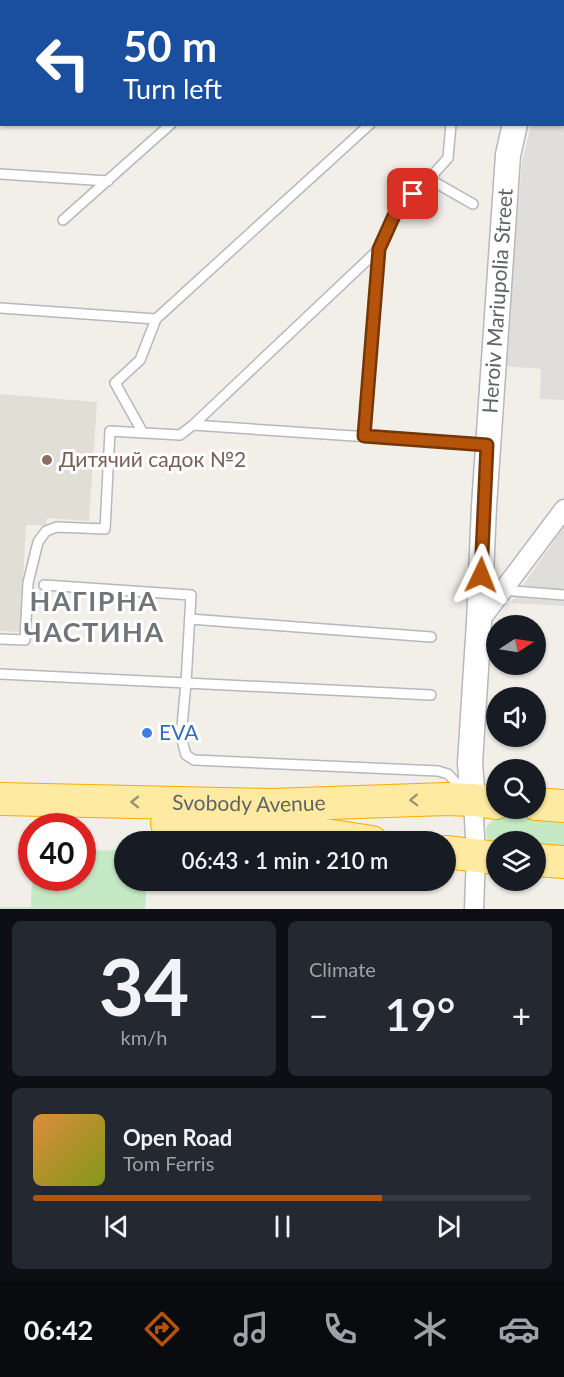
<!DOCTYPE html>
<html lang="en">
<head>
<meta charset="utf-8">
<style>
	:root { --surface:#171b24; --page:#242831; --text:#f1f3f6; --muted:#9ea1a6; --line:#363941; --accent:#b45309 }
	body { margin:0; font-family:Lato,sans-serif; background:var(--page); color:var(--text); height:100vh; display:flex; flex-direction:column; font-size:22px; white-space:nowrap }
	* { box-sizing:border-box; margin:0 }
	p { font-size:20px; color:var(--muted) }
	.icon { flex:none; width:33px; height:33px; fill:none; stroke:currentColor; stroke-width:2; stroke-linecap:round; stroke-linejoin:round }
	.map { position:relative; height:909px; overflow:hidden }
	.panel { display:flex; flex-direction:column; gap:12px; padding:12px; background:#0d0f14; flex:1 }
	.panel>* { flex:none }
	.banner { position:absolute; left:0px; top:0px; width:564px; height:126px; box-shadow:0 2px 4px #0004; background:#1a4fa0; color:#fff; overflow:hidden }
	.needle { width:39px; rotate:78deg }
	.fabs { position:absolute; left:486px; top:615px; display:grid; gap:12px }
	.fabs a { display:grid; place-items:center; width:60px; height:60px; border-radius:50%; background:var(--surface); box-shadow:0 2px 4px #0004; font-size:30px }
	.speed { position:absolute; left:18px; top:813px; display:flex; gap:12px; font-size:30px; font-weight:700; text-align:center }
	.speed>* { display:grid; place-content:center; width:78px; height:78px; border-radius:50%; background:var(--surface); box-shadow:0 2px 4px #0004; line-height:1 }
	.speed .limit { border:9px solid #d22; background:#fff; color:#111 }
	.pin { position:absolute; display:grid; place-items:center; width:51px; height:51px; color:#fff; margin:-26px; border-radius:12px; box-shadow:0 3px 9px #0006 }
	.me { position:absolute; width:66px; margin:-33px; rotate:2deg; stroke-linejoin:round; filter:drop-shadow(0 0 4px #0008) }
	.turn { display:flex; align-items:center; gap:21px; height:126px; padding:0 24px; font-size:27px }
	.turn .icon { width:78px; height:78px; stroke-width:2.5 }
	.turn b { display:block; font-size:42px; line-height:51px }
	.big { font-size:45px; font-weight:600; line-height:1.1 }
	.panel .card { flex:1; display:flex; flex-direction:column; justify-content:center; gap:9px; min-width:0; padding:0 21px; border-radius:9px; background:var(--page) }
	.panel .dial { align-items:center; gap:0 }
	.dial b { font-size:78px; line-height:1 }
	.song { display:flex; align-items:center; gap:18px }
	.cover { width:72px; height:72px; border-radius:9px; background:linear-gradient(135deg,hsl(30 70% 55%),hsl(70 70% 35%)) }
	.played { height:6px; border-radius:3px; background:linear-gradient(90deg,var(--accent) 70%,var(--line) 70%) }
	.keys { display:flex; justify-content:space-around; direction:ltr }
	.heat { display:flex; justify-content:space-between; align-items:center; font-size:33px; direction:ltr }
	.panel .tiles { flex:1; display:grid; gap:12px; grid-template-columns:1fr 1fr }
	.card:last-child { grid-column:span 2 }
	.trip { position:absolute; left:114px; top:831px; width:342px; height:60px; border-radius:30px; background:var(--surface); box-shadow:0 2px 4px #0004; font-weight:600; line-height:60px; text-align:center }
	.tabs { display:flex; height:96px; justify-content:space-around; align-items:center; background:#090b0e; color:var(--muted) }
	.tabs .icon { width:42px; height:42px }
	.tabs .selected { color:var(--accent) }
	.tabs b { font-size:27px; color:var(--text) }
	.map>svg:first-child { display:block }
</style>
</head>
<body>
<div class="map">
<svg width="564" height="909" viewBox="0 0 564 909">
	<rect width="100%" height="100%" fill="#f1efe8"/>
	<!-- industrial -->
	<path fill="#e0deda" d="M564 69V400L540 399 541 369 505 366 522 162 531 125 562 124V71Z
		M564 526V606L511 603Z"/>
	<!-- education -->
	<path fill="#e1ded6" d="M0 0H93L95 1 2 2V96L0 97Z
		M328 0H529L527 2H329Z
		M0 394 97 402 89 521 47 518 46 525H26L20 632 0 631Z"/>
	<!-- green -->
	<path fill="#c5e8c5" d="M503 817 564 821V853L536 851V842H496V847C488 843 486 838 486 828 490 821 495 818 503 817Z
		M124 850V880L147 881 145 909H0V907H31L32 878H82L83 851Z"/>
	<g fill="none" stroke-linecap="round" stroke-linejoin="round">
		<!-- service casing -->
		<g stroke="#b5b8bc" stroke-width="12">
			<path id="service" d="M112 2V0
				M310 2 312 0
				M409 2 411 0
				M0 113 2 112
				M0 174 108 181
				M429 179 473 204
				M63 220 171 124
				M0 308 156 319
				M193 425 487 445
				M143 433 115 383 140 360 156 319 370 124
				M364 436 379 249
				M44 585 191 595 186 683 431 695
				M503 590 564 595
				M190 619 431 637
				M0 639 25 640 28 583 38 542 46 531 57 527 105 529 110 431 180 435 193 425 379 249 397 209 429 179 448 158 451 124
				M0 674 186 683 181 737 186 755 194 760 438 771 448 774 464 791"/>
		</g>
		<!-- minor casing -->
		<g stroke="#b5b8bc" stroke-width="21">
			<path id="minor" d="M479 622 564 509
				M473 800 476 856 474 909"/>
		</g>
		<!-- tertiary casing -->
		<g stroke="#b5b8bc" stroke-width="27">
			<g id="tertiary">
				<path d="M562 36 564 34"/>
				<path id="s1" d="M473 800 470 763 479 622 484 506 508 155 515 124"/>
			</g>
		</g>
		<!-- trunk casing -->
		<g stroke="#f9ab00" stroke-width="34">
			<g id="trunk">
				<path id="s2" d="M0 799 271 805 446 799 473 800 496 803"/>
				<path d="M536 804 564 806"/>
				<path d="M167 824 272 827 372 842"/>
				<path d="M446 852 496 858"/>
				<path d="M536 860 564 862"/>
			</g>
		</g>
		<!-- service -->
		<use href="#service" stroke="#fff" stroke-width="9"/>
		<!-- minor -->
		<use href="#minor" stroke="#fff" stroke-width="18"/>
		<!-- tertiary -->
		<use href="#tertiary" stroke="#fff" stroke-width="24"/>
		<!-- trunk -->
		<use href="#trunk" stroke="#feeaa1" stroke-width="32"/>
	</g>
	<!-- one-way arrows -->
	<defs><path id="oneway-chevron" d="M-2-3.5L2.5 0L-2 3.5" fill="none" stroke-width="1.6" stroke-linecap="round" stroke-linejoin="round" transform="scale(1.5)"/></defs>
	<g stroke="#97927c">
		<use href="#oneway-chevron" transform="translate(414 800) rotate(178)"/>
		<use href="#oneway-chevron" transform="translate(135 802) rotate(-179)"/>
	</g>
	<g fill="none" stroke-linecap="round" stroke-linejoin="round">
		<!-- route casing -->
		<g stroke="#753606" stroke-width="15">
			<path id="route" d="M413 194 397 209 379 249 364 436 487 445 481 575"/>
		</g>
		<!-- route -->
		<use href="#route" stroke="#b45309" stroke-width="10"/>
	</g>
	<!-- markers -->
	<circle fill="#8d6e63" stroke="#fff" stroke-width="2" cx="47" cy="460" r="6"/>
	<circle fill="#3f7fe0" stroke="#fff" stroke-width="2" cx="147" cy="733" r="6"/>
	<g text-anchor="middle" stroke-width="6" stroke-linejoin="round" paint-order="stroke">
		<!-- street labels -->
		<g font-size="21" fill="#5f6368" stroke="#fff">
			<text dy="7" stroke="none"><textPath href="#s1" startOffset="500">Heroiv Mariupolia Street</textPath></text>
			<text dy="7" stroke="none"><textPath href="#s2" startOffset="249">Svobody Avenue</textPath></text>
		</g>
		<!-- education labels -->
		<g font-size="21" fill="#785e54" stroke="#fff" text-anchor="start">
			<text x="59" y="467">Дитячий садок №2</text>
		</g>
		<!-- shop labels -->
		<g font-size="21" fill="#366cbe" stroke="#fff" text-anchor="start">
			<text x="159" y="740">EVA</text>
		</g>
		<!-- district labels -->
		<g font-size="27" font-weight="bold" letter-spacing="1.5" fill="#70757a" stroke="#fff">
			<text x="94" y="611">НАГІРНА<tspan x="94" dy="31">ЧАСТИНА</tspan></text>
		</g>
	</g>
</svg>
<div class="fabs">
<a><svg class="needle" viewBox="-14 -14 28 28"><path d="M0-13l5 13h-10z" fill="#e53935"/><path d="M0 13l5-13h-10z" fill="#9ea1a6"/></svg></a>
<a><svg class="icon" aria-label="sound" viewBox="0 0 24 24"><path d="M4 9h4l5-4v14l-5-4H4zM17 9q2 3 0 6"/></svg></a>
<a><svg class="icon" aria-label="search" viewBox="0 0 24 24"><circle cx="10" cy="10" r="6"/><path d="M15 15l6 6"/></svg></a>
<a><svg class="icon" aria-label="layers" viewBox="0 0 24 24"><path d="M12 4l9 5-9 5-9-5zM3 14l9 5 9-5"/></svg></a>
</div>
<div class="speed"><div class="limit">40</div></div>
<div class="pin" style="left:413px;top:194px;background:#d93025"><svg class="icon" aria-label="arrive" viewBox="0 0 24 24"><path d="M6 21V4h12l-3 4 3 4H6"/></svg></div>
<svg class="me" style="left:481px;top:575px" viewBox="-20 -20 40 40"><path d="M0-17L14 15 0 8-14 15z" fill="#b45309" stroke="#fff" stroke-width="4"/></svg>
<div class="trip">06:43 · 1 min · 210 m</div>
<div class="banner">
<div class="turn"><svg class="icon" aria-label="left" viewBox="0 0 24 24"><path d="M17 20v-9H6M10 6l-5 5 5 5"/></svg><div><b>50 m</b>Turn left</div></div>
</div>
</div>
<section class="panel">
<div class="tiles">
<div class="card dial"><b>34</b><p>km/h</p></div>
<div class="card"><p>Climate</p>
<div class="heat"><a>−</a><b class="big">19°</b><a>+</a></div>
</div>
<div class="card">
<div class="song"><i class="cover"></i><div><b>Open Road</b><p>Tom Ferris</p></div></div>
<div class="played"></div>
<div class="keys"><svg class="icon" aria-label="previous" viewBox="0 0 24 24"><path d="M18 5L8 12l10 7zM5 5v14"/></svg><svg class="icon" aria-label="pause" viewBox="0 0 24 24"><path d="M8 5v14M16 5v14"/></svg><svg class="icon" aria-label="next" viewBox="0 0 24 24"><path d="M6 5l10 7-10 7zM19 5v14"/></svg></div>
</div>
</div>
</section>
<nav class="tabs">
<b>06:42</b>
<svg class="icon selected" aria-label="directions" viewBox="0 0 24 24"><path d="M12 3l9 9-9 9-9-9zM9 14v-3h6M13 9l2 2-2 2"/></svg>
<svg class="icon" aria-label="music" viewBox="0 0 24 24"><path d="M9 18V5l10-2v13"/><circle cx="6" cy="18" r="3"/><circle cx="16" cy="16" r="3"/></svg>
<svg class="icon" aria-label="phone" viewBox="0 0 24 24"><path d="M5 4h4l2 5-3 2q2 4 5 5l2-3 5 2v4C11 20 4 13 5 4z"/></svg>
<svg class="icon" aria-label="climate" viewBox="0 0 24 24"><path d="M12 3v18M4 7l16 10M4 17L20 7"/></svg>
<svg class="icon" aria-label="car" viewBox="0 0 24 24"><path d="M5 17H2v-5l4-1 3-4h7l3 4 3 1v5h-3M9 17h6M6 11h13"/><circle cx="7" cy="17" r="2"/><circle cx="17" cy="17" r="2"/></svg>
</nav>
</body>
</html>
